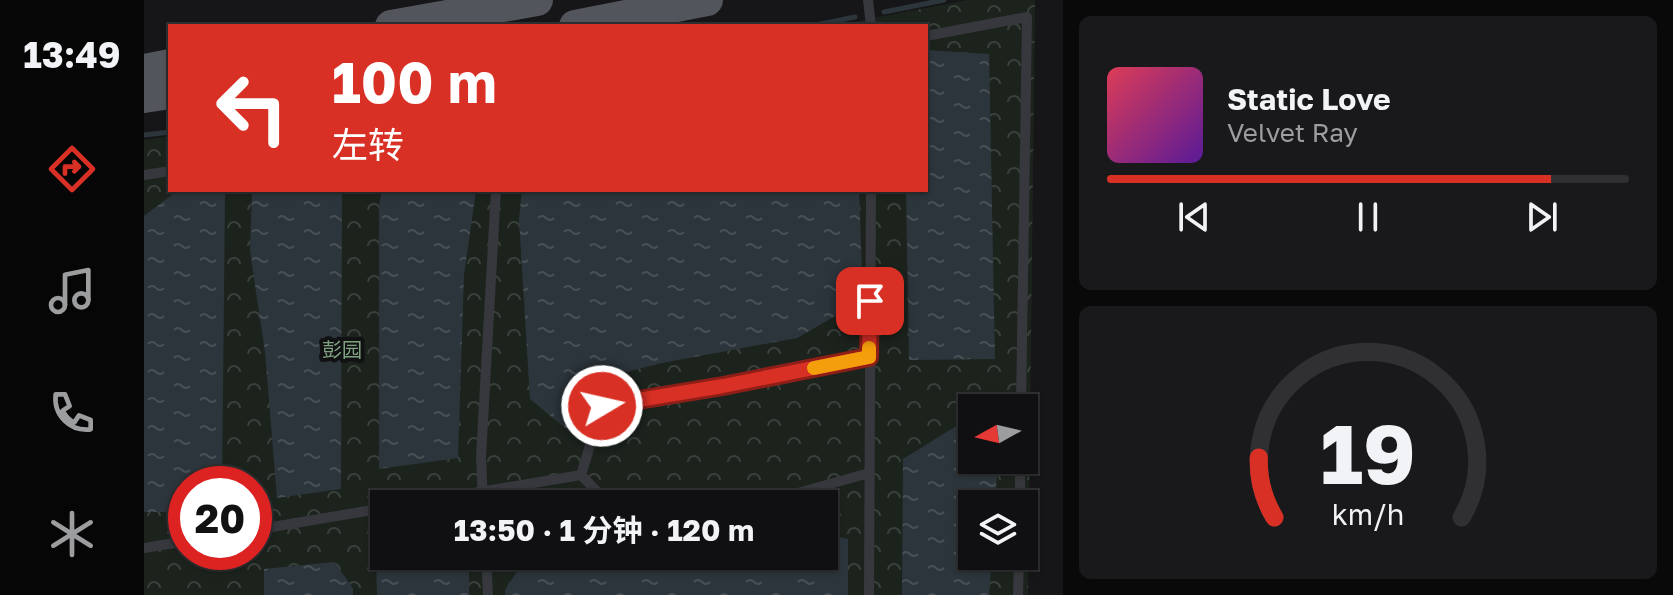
<!DOCTYPE html>
<html lang="zh">
<head>
<meta charset="utf-8">
<style>
	:root { --surface:#101012; --page:#19191b; --text:#f1f3f6; --muted:#9c9d9f; --line:#303032; --accent:#d93025 }
	body { margin:0; font-family:"Golos Text","Noto Sans SC",sans-serif; background:var(--page); color:var(--text); height:100vh; display:flex; flex-direction:column; font-size:30px; white-space:nowrap }
	* { box-sizing:border-box; margin:0 }
	p { font-size:26px; color:var(--muted) }
	.icon { flex:none; width:44px; height:44px; fill:none; stroke:currentColor; stroke-width:2; stroke-linecap:round; stroke-linejoin:round }
	.map { position:relative; flex:1; overflow:hidden }
	.panel { display:flex; flex-direction:column; gap:16px; padding:16px; background:#09090a; width:610px }
	.panel>* { flex:none }
	.guide { position:absolute; left:24px; top:24px; width:760px; height:168px; border-radius:0px; box-shadow:0 2px 6px #0004,0 0 0 2px var(--line); background:#d93025; color:#fff; overflow:hidden }
	.needle { width:52px; rotate:262deg }
	.tools { position:absolute; left:814px; top:394px; display:grid; gap:16px }
	.tools a { display:grid; place-items:center; width:80px; height:80px; border-radius:0px; background:var(--surface); box-shadow:0 2px 6px #0004,0 0 0 2px var(--line); font-size:40px }
	.speed { position:absolute; left:24px; top:466px; display:flex; gap:16px; font-size:40px; font-weight:700; text-align:center }
	.speed>* { display:grid; place-content:center; width:104px; height:104px; border-radius:50%; background:var(--surface); box-shadow:0 2px 6px #0004,0 0 0 2px var(--line); line-height:1 }
	.speed .limit { border:12px solid #d22; background:#fff; color:#111 }
	.pin { position:absolute; display:grid; place-items:center; width:68px; height:68px; color:#fff; margin:-34px; border-radius:16px; box-shadow:0 4px 12px #0006 }
	.me { position:absolute; width:88px; margin:-44px; rotate:81deg; stroke-linejoin:round; filter:drop-shadow(0 0 6px #0008) }
	.turn { display:flex; align-items:center; gap:28px; height:168px; padding:0 32px; font-size:36px }
	.turn .icon { width:104px; height:104px; stroke-width:2.5 }
	.turn b { display:block; font-size:56px; line-height:68px }
	.panel .widget { flex:1; display:flex; flex-direction:column; justify-content:center; gap:12px; min-width:0; padding:0 28px; border-radius:12px; background:var(--page) }
	.panel .dial { align-items:center; gap:0 }
	.dial svg { height:208px; overflow:visible; fill:none; stroke:var(--line); stroke-width:7; stroke-linecap:round; text-anchor:middle }
	.dial text { fill:var(--text); stroke:none }
	.song { display:flex; align-items:center; gap:24px }
	.cover { width:96px; height:96px; border-radius:12px; background:linear-gradient(135deg,hsl(350 70% 55%),hsl(270 70% 35%)) }
	.played { height:8px; border-radius:4px; background:linear-gradient(90deg,var(--accent) 85%,var(--line) 85%) }
	.keys { display:flex; justify-content:space-around; direction:ltr }
	.trip { position:absolute; left:226px; top:490px; width:468px; height:80px; border-radius:0px; background:var(--surface); box-shadow:0 2px 6px #0004,0 0 0 2px var(--line); font-weight:700; line-height:80px; text-align:center }
	main { display:flex; flex:1; min-height:0 }
	.tab-bar { display:flex; flex-direction:column; width:144px; justify-content:space-around; align-items:center; background:#060607; color:var(--muted) }
	.tab-bar .icon { width:56px; height:56px }
	.tab-bar .active { color:var(--accent) }
	.tab-bar b { font-size:36px; color:var(--text) }
	.map>svg:first-child { display:block }
</style>
</head>
<body>
<main>
<nav class="tab-bar">
<b>13:49</b>
<svg class="icon active" aria-label="directions" viewBox="0 0 24 24"><path d="M12 3l9 9-9 9-9-9zM9 14v-3h6M13 9l2 2-2 2"/></svg>
<svg class="icon" aria-label="music" viewBox="0 0 24 24"><path d="M9 18V5l10-2v13"/><circle cx="6" cy="18" r="3"/><circle cx="16" cy="16" r="3"/></svg>
<svg class="icon" aria-label="phone" viewBox="0 0 24 24"><path d="M5 4h4l2 5-3 2q2 4 5 5l2-3 5 2v4C11 20 4 13 5 4z"/></svg>
<svg class="icon" aria-label="climate" viewBox="0 0 24 24"><path d="M12 3v18M4 7l16 10M4 17L20 7"/></svg>
</nav>
<div class="map">
<svg width="919" height="595" viewBox="0 0 919 595">
	<defs>
		<pattern id="forest-crowns" width="20" height="18" patternUnits="userSpaceOnUse" patternTransform="scale(2)"><rect width="20" height="18" fill="#1c231d"/><path d="M2 6a3 3 0 1 1 6 0M12 15a3 3 0 1 1 6 0" fill="none" stroke="#3a403c"/></pattern>
		<pattern id="water-ripples" width="26" height="14" patternUnits="userSpaceOnUse" patternTransform="scale(2)"><rect width="26" height="14" fill="#2c353c"/><path d="M2 4q2-2 4 0t4 0M15 11q2-2 4 0t4 0" fill="none" stroke="#485056"/></pattern>
	</defs>
	<rect width="100%" height="100%" fill="#161618"/>
	<!-- forest -->
	<path fill="url(#forest-crowns)" fill-rule="evenodd" d="M824 0H891L884 595H0V140L26 136V190H782V26H689ZM828 408H880V460H828ZM42 484H110V552H42ZM240 504H680V556H240ZM828 504H880V556H828Z"/>
	<!-- water -->
	<path fill="url(#water-ripples)" d="M782 50 845 54 851 359 765 360 762 190H782Z
		M34 190H71L81 194 78 484H42V512H0V216Z
		M108 190H198L197 489 133 498 121 352 106 251Z
		M238 190H332L320 275 314 458 235 469V206Z
		M378 190H715L719 300 653 338 518 363 438 383 431 436 386 399 375 219Z
		M814 425 828 433V460H854L851 504H828V556H848L845 595H758L759 459Z
		M680 534 704 539V595H361V590L383 556H680Z
		M240 552V556H325V595H233L232 553Z
		M190 562 209 588V595H120V569Z"/>
	<g fill="none" stroke-linecap="round" stroke-linejoin="round">
		<!-- stream -->
		<path stroke="#2c353c" stroke-width="5" d="M740 12 800 0
			M667 26 711 17
			M0 135 26 132"/>
		<!-- service -->
		<path stroke="#37383d" stroke-width="10" d="M724 0 727 26
			M782 36 883 17 877 408
			M0 175 26 171
			M437 475 458 406 579 386 725 357
			M264 504 437 475 464 503 467 504
			M339 504 337 457 352 190
			M615 504 725 473
			M876 504V460
			M110 530 240 508
			M0 548 42 541
			M342 556 344 595
			M725 595 727 190
			M874 595 875 556"/>
		<!-- primary -->
		<path stroke="#53555c" stroke-width="32" d="M247 26 393 0
			M431 26 563 0
			M0 70 26 65
			M0 97 26 93"/>
	</g>
	<g fill="none" stroke-linecap="round" stroke-linejoin="round">
		<!-- route casing -->
		<g stroke="#8d1f18" stroke-width="20">
			<path id="route" d="M458 406 579 386 725 357 726 301"/>
		</g>
		<!-- route -->
		<use href="#route" stroke="#d93025" stroke-width="14"/>
		<!-- slow -->
		<path stroke="#f59e0b" stroke-width="14" d="M670 368 725 357V348"/>
	</g>
	<g text-anchor="middle" stroke-width="8" stroke-linejoin="round" paint-order="stroke">
		<!-- park labels -->
		<g font-size="20" fill="#7fa381" stroke="#111113">
			<text x="198" y="357">彭园</text>
		</g>
	</g>
</svg>
<div class="tools">
<a><svg class="needle" viewBox="-14 -14 28 28"><path d="M0-13l5 13h-10z" fill="#e53935"/><path d="M0 13l5-13h-10z" fill="#9c9d9f"/></svg></a>
<a><svg class="icon" aria-label="layers" viewBox="0 0 24 24"><path d="M12 4l9 5-9 5-9-5zM3 14l9 5 9-5"/></svg></a>
</div>
<div class="speed"><div class="limit">20</div></div>
<div class="pin" style="left:726px;top:301px;background:#d93025"><svg class="icon" aria-label="arrive" viewBox="0 0 24 24"><path d="M6 21V4h12l-3 4 3 4H6"/></svg></div>
<svg class="me" style="left:458px;top:406px" viewBox="-20 -20 40 40"><circle r="17" fill="#d93025" stroke="#fff" stroke-width="3"/><path d="M0-11L8 9 0 5-8 9z" fill="#fff"/></svg>
<div class="trip">13:50 · 1 分钟 · 120 m</div>
<div class="guide">
<div class="turn"><svg class="icon" aria-label="left" viewBox="0 0 24 24"><path d="M17 20v-9H6M10 6l-5 5 5 5"/></svg><div><b>100 m</b>左转</div></div>
</div>
</div>
<section class="panel">
<div class="widget">
<div class="song"><i class="cover"></i><div><b>Static Love</b><p>Velvet Ray</p></div></div>
<div class="played"></div>
<div class="keys"><svg class="icon" aria-label="previous" viewBox="0 0 24 24"><path d="M18 5L8 12l10 7zM5 5v14"/></svg><svg class="icon" aria-label="pause" viewBox="0 0 24 24"><path d="M8 5v14M16 5v14"/></svg><svg class="icon" aria-label="next" viewBox="0 0 24 24"><path d="M6 5l10 7-10 7zM19 5v14"/></svg></div>
</div>
<div class="widget dial"><svg viewBox="0 0 100 80">
<path d="M14 69A42 42 0 1 1 86 69"/>
<path d="M14 69A42 42 0 0 1 8 46" stroke="#d93025"/>
<text x="50" y="56" font-size="32" font-weight="700">19</text>
<text x="50" y="72" font-size="11">km/h</text>
</svg></div>
</section>
</main>
</body>
</html>
